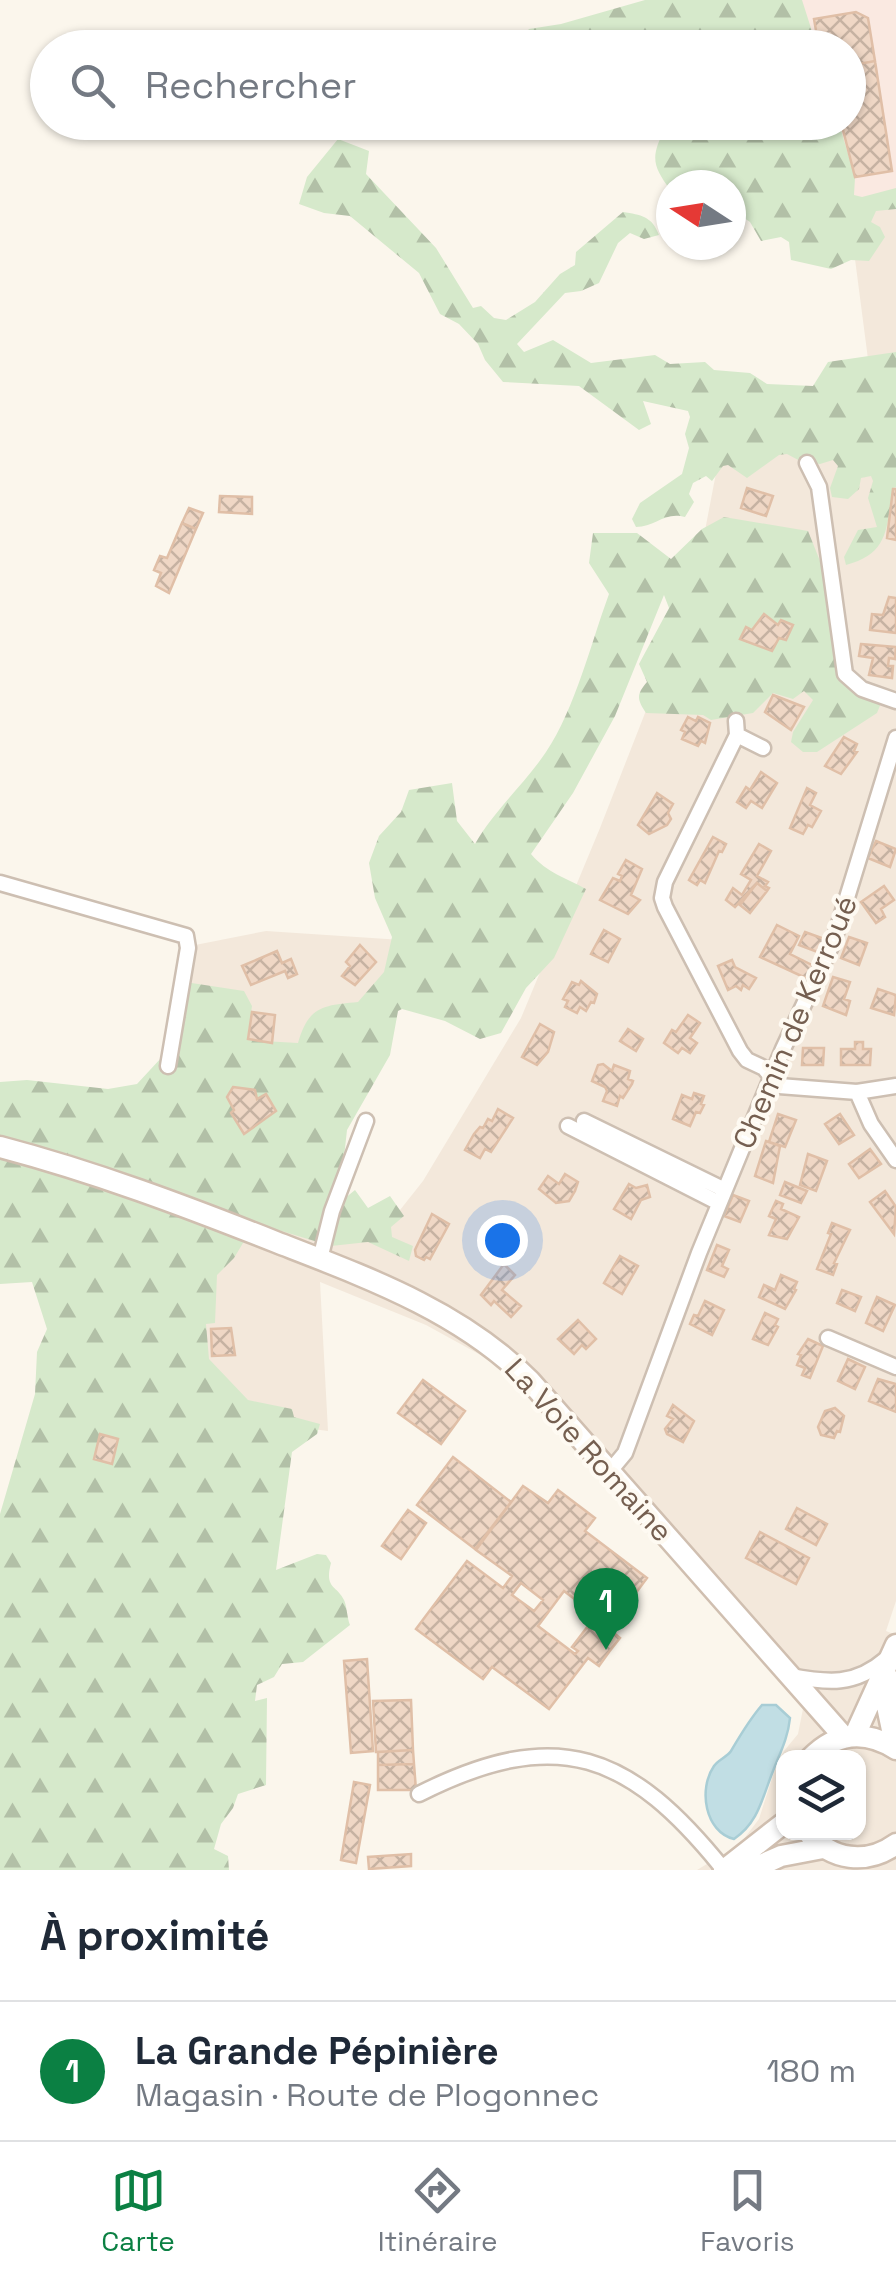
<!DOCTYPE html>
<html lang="fr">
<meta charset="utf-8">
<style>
body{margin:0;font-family:"Space Grotesk",sans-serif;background:#f2f2f3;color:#1f2937}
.controls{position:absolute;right:30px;bottom:30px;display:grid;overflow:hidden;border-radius:20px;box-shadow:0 2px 8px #0004}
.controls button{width:90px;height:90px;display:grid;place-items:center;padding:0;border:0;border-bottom:2px solid #e0e1e3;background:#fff;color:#1f2937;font:50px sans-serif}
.compass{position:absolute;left:656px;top:170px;width:90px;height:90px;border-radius:50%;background:#fff;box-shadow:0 2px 8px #0004;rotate:282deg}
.you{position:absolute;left:502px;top:1240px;width:35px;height:35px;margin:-25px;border:8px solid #fff;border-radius:50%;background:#1a73e8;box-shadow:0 0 0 15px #1a73e833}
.badge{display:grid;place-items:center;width:65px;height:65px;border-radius:50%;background:#0b8043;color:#fff;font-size:32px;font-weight:700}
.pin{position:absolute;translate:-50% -82px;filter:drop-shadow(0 2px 5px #0008)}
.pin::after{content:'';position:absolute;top:52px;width:35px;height:30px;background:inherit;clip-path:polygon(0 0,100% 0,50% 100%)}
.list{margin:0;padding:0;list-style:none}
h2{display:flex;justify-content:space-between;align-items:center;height:130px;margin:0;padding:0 40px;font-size:42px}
h2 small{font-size:32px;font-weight:400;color:#747a83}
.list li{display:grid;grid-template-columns:65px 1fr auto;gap:30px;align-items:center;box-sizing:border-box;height:140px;padding:0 40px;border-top:2px solid #e0e1e3}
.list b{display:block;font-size:38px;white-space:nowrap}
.list p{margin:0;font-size:32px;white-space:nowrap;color:#747a83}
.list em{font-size:32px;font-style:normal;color:#747a83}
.icon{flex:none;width:55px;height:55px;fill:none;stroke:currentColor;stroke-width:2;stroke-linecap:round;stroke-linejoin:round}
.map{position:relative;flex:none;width:896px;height:1870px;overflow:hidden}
.search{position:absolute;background:#fff;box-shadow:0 2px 8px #0004;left:30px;right:30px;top:30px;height:110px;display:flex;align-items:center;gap:25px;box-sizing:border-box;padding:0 35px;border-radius:55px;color:#747a83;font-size:38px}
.sheet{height:270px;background:#fff}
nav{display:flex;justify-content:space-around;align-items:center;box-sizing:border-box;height:140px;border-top:2px solid #e0e1e3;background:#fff;font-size:28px;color:#747a83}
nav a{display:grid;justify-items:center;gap:5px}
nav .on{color:#0b8043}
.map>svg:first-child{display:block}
.residential{fill:#f3e8db;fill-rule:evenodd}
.commercial{fill:#fae9e1}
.forest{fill:url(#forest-firs)}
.water{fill:#c1dee4;stroke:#a8cdd5;stroke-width:2.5}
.building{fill:url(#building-cross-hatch);stroke:#e0bfa7;stroke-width:2.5;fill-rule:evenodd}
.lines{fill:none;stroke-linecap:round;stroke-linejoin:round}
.street-casing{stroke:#cdbfb2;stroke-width:19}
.secondary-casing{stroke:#d0bfb0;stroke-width:25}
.street{stroke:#fff;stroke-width:14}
.secondary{stroke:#fff;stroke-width:20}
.labels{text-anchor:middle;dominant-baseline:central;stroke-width:8;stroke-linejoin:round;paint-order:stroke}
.street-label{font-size:30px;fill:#755f50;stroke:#fefaf2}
</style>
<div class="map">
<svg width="896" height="1870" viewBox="0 0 896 1870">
<defs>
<pattern id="forest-firs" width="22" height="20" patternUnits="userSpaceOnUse" patternTransform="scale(2.5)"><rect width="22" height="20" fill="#d6e9cb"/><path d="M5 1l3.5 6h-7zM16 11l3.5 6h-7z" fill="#b2c0a7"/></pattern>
<pattern id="building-cross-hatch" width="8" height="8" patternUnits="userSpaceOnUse" patternTransform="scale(2.5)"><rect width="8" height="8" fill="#efd7c5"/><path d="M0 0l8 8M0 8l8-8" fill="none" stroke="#c6b2a2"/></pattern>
</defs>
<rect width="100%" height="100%" fill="#fbf6ec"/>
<path class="residential" d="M896 204V1601L886 1631 896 1635V1870H697L740 1844 759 1819 774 1772 784 1751 798 1734 803 1709 526 1394 486 1358 426 1325 320 1282 328 1431 178 1411 148 1176 185 947 266 931 402 940 308 1218 377 1239 423 1181 521 1018 600 828 694 588 730 400 777 412 868 359 849 213ZM784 1758H858V1832H784Z"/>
<path class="commercial" d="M791 0H896V204L849 213 825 123 848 122V48L806 47Z"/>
<path class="forest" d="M645 0H802L817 47H514L529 29 561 24Z
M675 123H839L855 178 854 195 862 197 896 188V209L876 211 871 222 880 227 885 237 869 261 851 260 831 269 791 260 789 242 781 237 761 241 750 222 731 209V185H671V191C652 165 650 157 666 127Z
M338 139 369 151 366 174 436 248 473 308 481 306 494 318 506 320 535 302 560 274 575 265 576 252 623 212C641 215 652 216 659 235L644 239 630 233 618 243 599 283 581 291 565 293 517 344 524 352 553 340 591 363 655 355 670 364 705 362 714 370 750 373 767 384 813 386 828 362 896 352V487L893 488C886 528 890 553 846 565L844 557 858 530 877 527 868 498 873 481 871 476 861 478 859 489 848 499 832 497 830 488 838 466 833 460 820 464 802 462 787 454 779 455 747 478 728 465 723 466 712 481 706 476 693 483 689 494 694 502 685 517C665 511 655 527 636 527L632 519 640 503 682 474 689 448 685 434 690 417 688 411 643 401 651 424 639 430 579 386 503 382 485 360 478 344 459 324 440 314 419 273 350 216 324 213 299 204 307 177Z
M724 517 808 531 826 576 839 664 837 673 849 687 881 703 877 713 817 752H803L791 742 793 732 813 700 804 691 793 699 773 693 753 713 711 720 703 715 646 713C637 699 636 695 647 682L639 664 669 608 664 595 615 716 573 793 531 854C547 873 566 878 586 889L554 958 526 988 501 1033 480 1039 445 1021 402 1009 398 1011 390 1055 347 1130 339 1203 355 1190 368 1208 390 1196 404 1216 391 1227 392 1237 413 1246 409 1261 368 1242 331 1246 255 1223 234 1258 217 1275 215 1323 206 1324 209 1359 248 1400 292 1409 294 1417 320 1424 317 1434 292 1452 276 1570 317 1554 326 1555 331 1563C324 1589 337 1585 344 1600 347 1606 347 1618 350 1625L303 1662 282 1664 274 1677 257 1685 255 1701 267 1698 266 1785 238 1794 233 1808 221 1824 214 1849 228 1856 229 1870H0V1514L35 1394 37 1352 47 1329 32 1282 0 1284V1082L27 1080 108 1089 137 1084 162 1057 185 982 244 991 252 1006 247 1040 298 1043C308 1007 323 1005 358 1002L384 972 392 937 375 898 369 863 379 836 401 812 409 790 452 783 457 821 475 844C494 810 524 785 546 752 575 709 591 643 609 594L589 563 593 533H637L671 559 702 529Z"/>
<path class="water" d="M762 1705H776L790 1718C788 1738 780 1753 773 1771 762 1798 759 1822 734 1839 705 1832 698 1789 714 1766 718 1760 727 1757 731 1751 741 1734 749 1720 762 1705Z"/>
<path class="building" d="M856 12 868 18 875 61 848 66V48H819L814 19Z
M875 61 892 171 855 177 841 122H848V66Z
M747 488 773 496 766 516 741 508Z
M893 489H896V540L887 538Z
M220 496 252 497V514L219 512Z
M189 508 203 513 196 529 182 523Z
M182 523 196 529 169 593 156 586 161 573 154 570 160 556 167 558Z
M889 597 896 598V633L870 630 872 614 883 615Z
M764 614 778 625 781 620 793 625 786 640 779 638 772 651 740 639 746 627 752 630Z
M861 644 896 647 895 659 889 658 888 666H893L892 678 869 675 873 658 859 656Z
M773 695 804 707 791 730 765 712Z
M688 717 696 721 698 717 710 723 705 743 701 741 698 746 682 739 685 732 681 730Z
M844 737 857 744 854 751 857 752 841 774 825 766Z
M761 772 777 783 762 808 751 801 746 808 737 802 746 787 750 790Z
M807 788 816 793 810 805 821 811 812 827 808 825 803 834 790 828Z
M657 793 673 804 668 813 671 819 667 825 649 834 638 825Z
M713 837 726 844 722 852 719 851 705 883 700 880 697 885 689 880Z
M876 841 896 849 890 867 868 858Z
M759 844 771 851 757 876 768 882 765 886 769 888 767 891 757 883 735 907 726 900 733 888 742 895 751 880 741 874Z
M626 860 642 869 631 895 640 900 628 914 600 900 613 878 620 881 622 876 618 874Z
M757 883 767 891 750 913 740 905Z
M884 886 894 900 881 909 885 917 876 923 861 902Z
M777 925 799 936 790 954 814 966 808 979 760 957Z
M604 930 620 939 608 962 591 954Z
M805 932 827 940 820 953 799 945Z
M849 937 867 943 859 965 841 958Z
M360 945 376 962 355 985 342 976 350 966 346 962Z
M277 951 282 963 291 959 297 974 288 978 285 971 251 985 242 966Z
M732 960 735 967 756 978 749 989 743 985 741 990 736 986 728 990 718 966Z
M833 977 850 982 844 999 850 1001 846 1015 823 1006Z
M581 981 597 994 594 1003 591 1002 586 1011 580 1007 577 1013 565 1007 568 1001 563 999 572 982 579 985Z
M878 989 896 995 894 1015 871 1008Z
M252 1012 275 1015 272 1043 248 1039Z
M688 1015 700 1023 690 1038 697 1043 690 1053 682 1048 678 1053 664 1043 672 1030 676 1032Z
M540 1024 554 1032 548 1052 537 1065 522 1057Z
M628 1029 643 1039 636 1051 620 1041Z
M855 1042H863V1049H871L870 1065H841V1049H855Z
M803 1048H824L823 1065H802Z
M603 1064 612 1071 614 1065 630 1071 628 1079 633 1081 632 1084 623 1098 620 1096 617 1106 603 1101 607 1091 605 1087 592 1081 598 1065Z
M233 1087 255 1090 257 1099 266 1094 276 1111 244 1134 231 1113 234 1110 227 1097Z
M694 1093 704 1096 701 1104 704 1105 700 1113 696 1112 690 1126 673 1119 682 1095 692 1099Z
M498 1109 513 1118 491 1152 485 1149 480 1158 465 1150 474 1134 480 1127 483 1128 488 1119 492 1121Z
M778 1114 796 1120 785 1147 769 1142Z
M840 1114 854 1135 839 1144 825 1124Z
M766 1141 780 1146 773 1183 755 1176Z
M870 1149 881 1164 859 1178 849 1164Z
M808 1154 827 1161 816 1191 800 1185Z
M565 1174 578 1182 575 1191 569 1201 556 1203 539 1189 548 1176 559 1184Z
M785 1182 807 1191 801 1203 780 1195Z
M629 1184 636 1188 647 1185 650 1197 641 1200 631 1219 614 1209Z
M885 1191 896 1207 894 1234 870 1202Z
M733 1195 749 1201 740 1222 724 1216Z
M776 1201 783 1204 781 1209 799 1217 787 1239 769 1235 776 1219 769 1216Z
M432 1214 449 1224 430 1259 426 1257 424 1260 416 1256 415 1250Z
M832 1223 850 1230 834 1263 837 1264 833 1275 817 1269 831 1234 828 1233Z
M717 1245 729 1250 722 1266 728 1269 724 1277 707 1270Z
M620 1256 638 1266 622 1294 604 1283Z
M504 1264 515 1275 502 1290 521 1306 511 1317 494 1301 491 1305 481 1295Z
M781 1275 797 1282 794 1289 796 1290 785 1309 759 1297 764 1285 775 1290Z
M842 1290 861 1297 855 1311 837 1303Z
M877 1297 895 1305 883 1331 866 1323Z
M705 1301 724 1310 712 1335 690 1324 694 1315 698 1316Z
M765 1313 778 1319 775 1325 778 1327 768 1345 753 1339Z
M578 1320 596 1339 586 1349 582 1345 574 1354 558 1339Z
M231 1328 235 1355 212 1356 211 1329Z
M808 1339 823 1346 810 1378 802 1375 805 1368 797 1365 801 1355 798 1354Z
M848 1359 865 1367 855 1389 838 1381Z
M878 1379 896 1384V1412L869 1401Z
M423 1380 465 1411 441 1444 398 1413Z
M673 1405 694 1421 683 1442 667 1434 665 1429 673 1419 667 1416Z
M835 1408 844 1416 840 1432 837 1431 834 1438 821 1435 818 1427 825 1411Z
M100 1434 118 1439 112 1464 94 1459Z
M453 1457 511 1502 475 1549 417 1505Z
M523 1486 548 1503 558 1490 595 1518 585 1531 647 1578 609 1629 620 1638 609 1652 599 1666 588 1658 549 1709 492 1667 483 1679 416 1629 467 1561 503 1588 512 1576 476 1550ZM521 1583 543 1600 534 1611 512 1595ZM564 1591 602 1620 600 1623 594 1618 572 1647 578 1651 575 1654 538 1626Z
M797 1508 827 1524 816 1545 786 1529Z
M408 1510 426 1523 401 1559 382 1546Z
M760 1532 809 1558 796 1584 746 1558Z
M367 1659 373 1751 351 1753 344 1661Z
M411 1700 413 1750 376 1752 373 1701Z
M413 1750 414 1764 378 1765V1752Z
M414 1764 416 1790H378V1765Z
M354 1782 370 1785 356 1863 341 1860Z
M411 1854V1866L369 1869 368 1857Z"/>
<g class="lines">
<defs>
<path id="street" d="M807 463 819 487 845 674 862 689 896 701
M736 721 737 735 665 882 662 898 665 907 740 1051 747 1060 764 1068 779 1086 857 1092 896 1086
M737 735 763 748
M0 883 186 936 188 948 168 1066
M857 1092 871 1124 896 1160
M584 1121 725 1190
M568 1126 719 1203
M320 1259 332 1211 366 1121
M828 1338 896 1367
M610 1471 625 1453 699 1253 783 1049 834 940 896 738
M790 1676C828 1683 855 1686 886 1659
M419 1794C558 1724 630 1753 724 1870"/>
<path id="secondary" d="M0 1147C95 1172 185 1206 276 1242 366 1277 461 1311 530 1381L844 1737
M889 1679 887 1706 896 1749
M855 1735 896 1645
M811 1758C836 1732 866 1730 896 1749
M808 1832C831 1861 867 1865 896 1844
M724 1870 784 1823
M750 1870 781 1856 823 1848"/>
</defs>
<use href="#street" class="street-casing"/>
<use href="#secondary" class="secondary-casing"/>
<use href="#street" class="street"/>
<use href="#secondary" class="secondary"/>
</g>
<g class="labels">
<g class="street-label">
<text transform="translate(795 1022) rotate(-67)">Chemin de Kerroué</text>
<text transform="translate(589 1450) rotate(48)">La Voie Romaine</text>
</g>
</g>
</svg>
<div class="controls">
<button><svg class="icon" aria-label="layers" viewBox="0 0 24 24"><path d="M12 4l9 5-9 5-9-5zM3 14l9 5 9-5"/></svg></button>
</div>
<svg class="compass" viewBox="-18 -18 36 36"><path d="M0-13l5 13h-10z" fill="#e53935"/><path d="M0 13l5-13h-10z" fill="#747a83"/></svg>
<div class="you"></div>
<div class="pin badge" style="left:606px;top:1650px">1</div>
<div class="search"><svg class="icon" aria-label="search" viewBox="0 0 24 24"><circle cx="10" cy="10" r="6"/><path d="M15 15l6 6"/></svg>Rechercher</div>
</div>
<section class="sheet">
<h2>À proximité<small></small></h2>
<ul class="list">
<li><span class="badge">1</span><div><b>La Grande Pépinière</b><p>Magasin · Route de Plogonnec</p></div><em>180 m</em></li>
</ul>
</section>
<nav>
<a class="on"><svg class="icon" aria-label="map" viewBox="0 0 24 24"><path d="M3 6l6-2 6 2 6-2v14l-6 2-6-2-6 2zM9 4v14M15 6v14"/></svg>Carte</a>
<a><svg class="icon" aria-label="directions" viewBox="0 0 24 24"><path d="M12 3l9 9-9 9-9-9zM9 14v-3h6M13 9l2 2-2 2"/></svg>Itinéraire</a>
<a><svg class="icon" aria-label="saved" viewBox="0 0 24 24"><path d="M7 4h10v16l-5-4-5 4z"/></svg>Favoris</a>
</nav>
